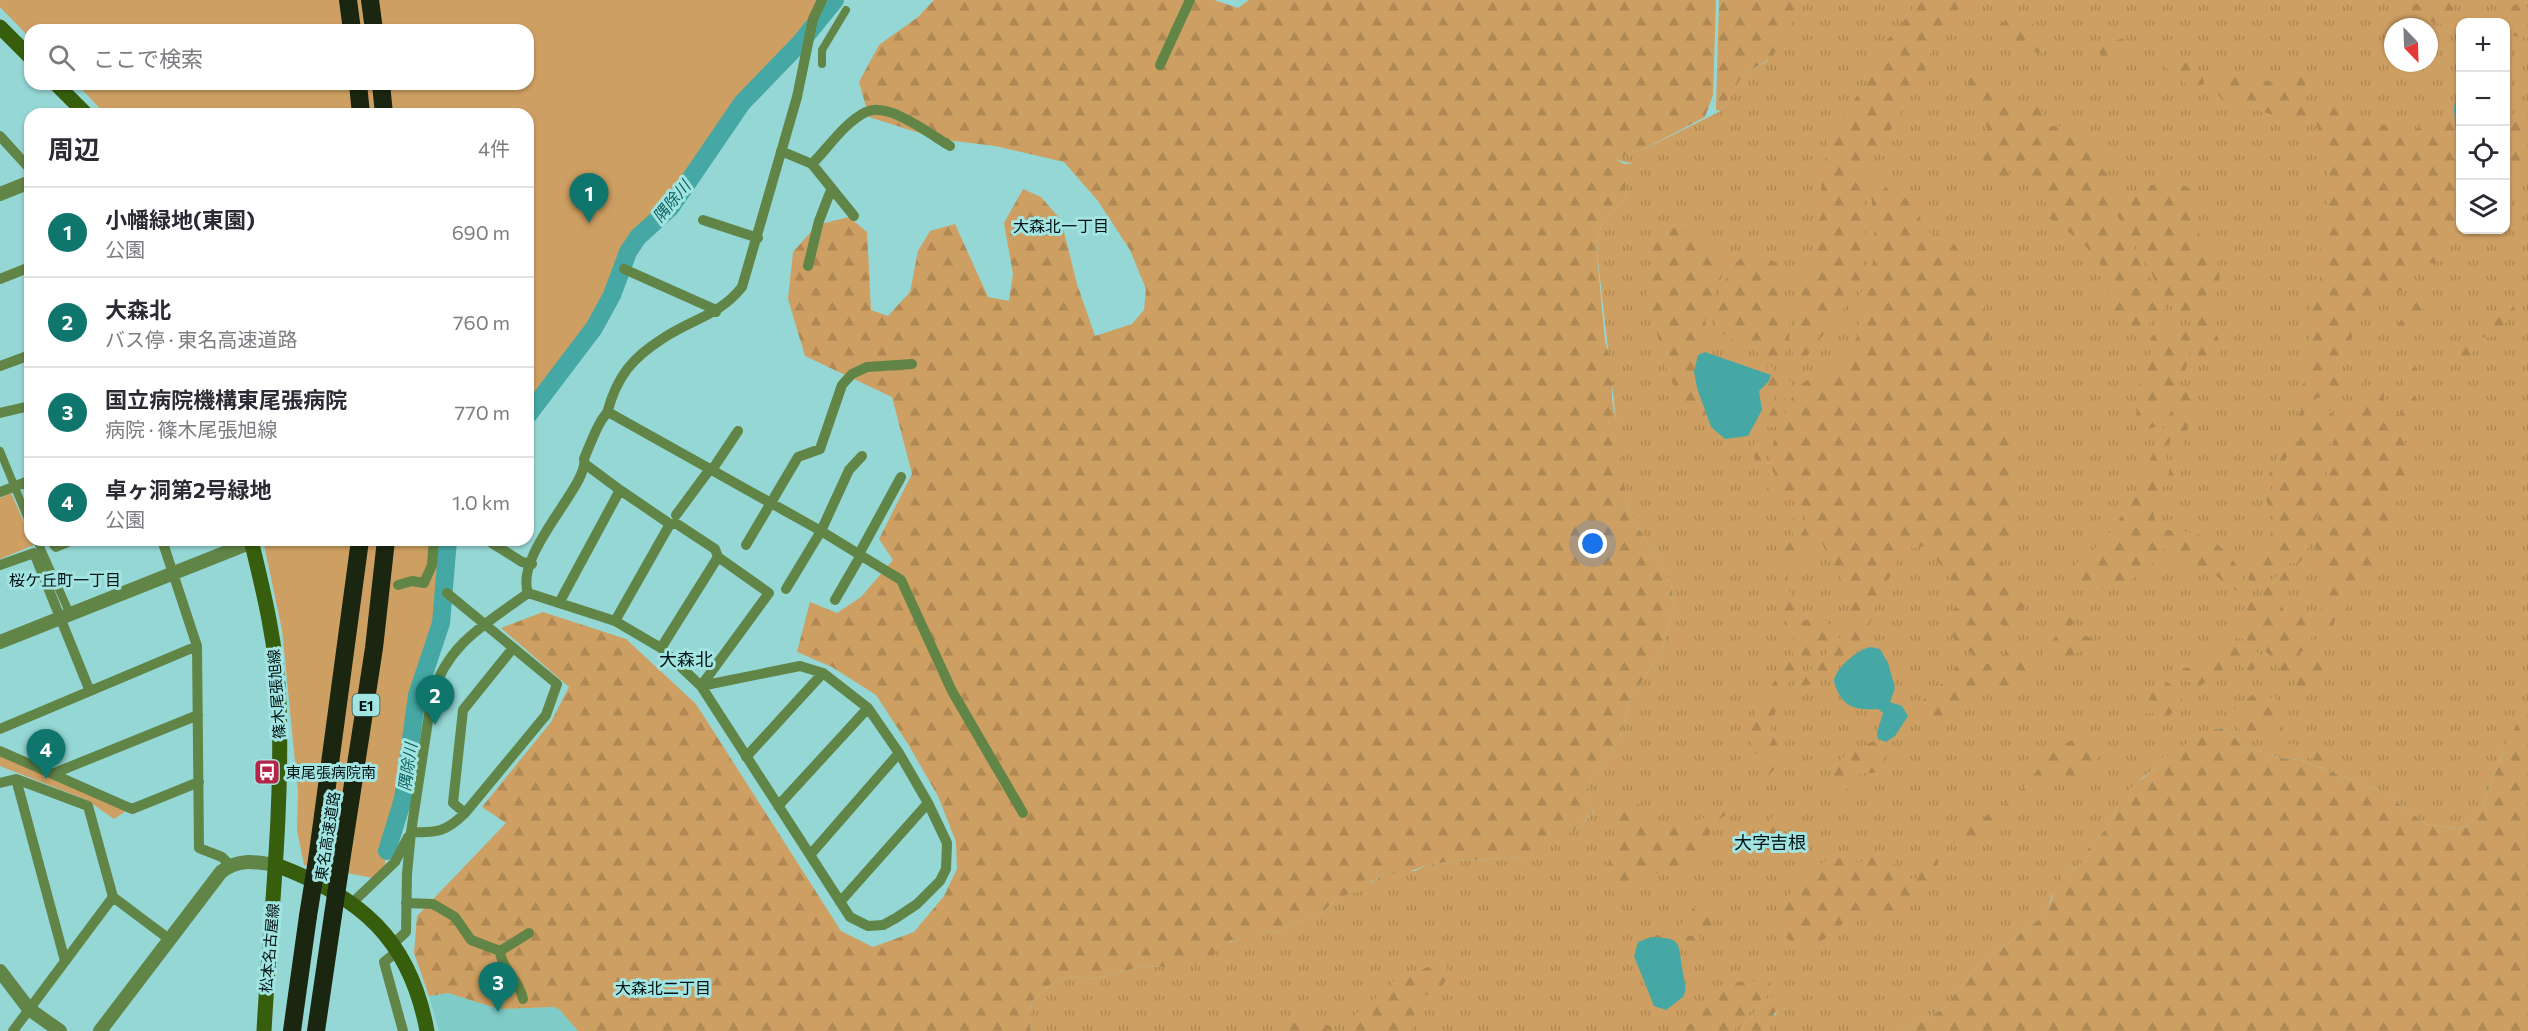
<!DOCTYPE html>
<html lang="ja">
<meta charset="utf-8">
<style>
body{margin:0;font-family:Commissioner,"Noto Sans JP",sans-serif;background:#f2f2f3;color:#2b2b33}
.controls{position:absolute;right:18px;top:18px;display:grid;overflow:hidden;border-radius:12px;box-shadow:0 2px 4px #0004}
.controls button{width:54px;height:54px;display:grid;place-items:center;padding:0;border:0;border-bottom:2px solid #e1e1e2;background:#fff;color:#2b2b33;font:30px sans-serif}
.compass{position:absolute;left:2384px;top:18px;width:54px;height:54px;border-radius:50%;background:#fff;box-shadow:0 2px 4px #0004;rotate:157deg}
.you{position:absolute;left:1593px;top:544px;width:21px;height:21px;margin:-15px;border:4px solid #fff;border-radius:50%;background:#1a73e8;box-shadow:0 0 0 9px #1a73e833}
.badge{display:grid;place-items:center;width:39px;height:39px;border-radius:50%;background:#0f766e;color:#fff;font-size:20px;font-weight:700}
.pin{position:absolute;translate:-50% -50px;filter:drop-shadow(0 2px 3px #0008)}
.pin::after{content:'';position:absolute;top:32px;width:21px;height:18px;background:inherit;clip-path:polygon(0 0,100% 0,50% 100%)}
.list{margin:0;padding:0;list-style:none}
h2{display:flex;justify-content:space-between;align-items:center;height:78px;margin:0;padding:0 24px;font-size:26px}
h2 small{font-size:20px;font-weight:400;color:#7c7c81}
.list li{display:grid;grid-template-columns:39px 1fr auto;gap:18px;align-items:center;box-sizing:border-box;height:90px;padding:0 24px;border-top:2px solid #e1e1e2}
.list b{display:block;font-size:22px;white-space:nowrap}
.list p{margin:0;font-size:20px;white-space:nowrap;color:#7c7c81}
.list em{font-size:20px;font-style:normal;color:#7c7c81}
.icon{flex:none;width:33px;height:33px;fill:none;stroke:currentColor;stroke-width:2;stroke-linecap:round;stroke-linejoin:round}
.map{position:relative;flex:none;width:2528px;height:1031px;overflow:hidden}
.search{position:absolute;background:#fff;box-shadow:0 2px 4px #0004;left:24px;top:24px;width:510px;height:66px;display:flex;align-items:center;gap:15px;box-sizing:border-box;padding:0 21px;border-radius:18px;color:#7c7c81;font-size:22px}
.panel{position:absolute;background:#fff;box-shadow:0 2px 4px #0004;left:24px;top:108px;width:510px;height:438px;border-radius:18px}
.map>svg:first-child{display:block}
.built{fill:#7fcbc8}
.grass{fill:url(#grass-tufts);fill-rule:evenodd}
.forest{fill:url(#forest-firs)}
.green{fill:#ce9f62}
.water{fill:#45a8a5}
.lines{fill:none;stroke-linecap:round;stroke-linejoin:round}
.river{stroke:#45a8a5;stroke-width:18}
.pedestrian{stroke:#618447;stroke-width:8}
.minor{stroke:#618447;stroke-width:10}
.tertiary{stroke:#618447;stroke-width:14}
.secondary{stroke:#375e0c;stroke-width:15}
.motorway{stroke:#1a2610;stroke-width:18}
.motorway-bridge{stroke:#1a2610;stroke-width:18}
.labels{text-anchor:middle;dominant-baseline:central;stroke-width:6;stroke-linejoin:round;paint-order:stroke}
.shield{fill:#a2e4e1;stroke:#315150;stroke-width:1.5}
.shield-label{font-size:14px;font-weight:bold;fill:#001212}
.street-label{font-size:15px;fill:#001212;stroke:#a2e4e1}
.poi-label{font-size:15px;fill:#001212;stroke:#a2e4e1;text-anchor:start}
.water-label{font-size:16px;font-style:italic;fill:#0d6160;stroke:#a2e4e1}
.neighbourhood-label{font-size:16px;fill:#001212;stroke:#a2e4e1}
.quarter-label{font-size:18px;fill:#001212;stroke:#a2e4e1}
</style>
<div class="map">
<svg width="2528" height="1031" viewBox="0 0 2528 1031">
<defs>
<pattern id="grass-tufts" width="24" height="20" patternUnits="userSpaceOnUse" patternTransform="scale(1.5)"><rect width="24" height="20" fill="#ce9f62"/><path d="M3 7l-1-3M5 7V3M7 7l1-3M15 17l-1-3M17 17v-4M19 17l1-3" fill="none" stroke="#af8854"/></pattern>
<pattern id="forest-firs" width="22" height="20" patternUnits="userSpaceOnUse" patternTransform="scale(1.5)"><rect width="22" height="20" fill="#ce9f62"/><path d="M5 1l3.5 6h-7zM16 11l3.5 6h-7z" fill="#af8854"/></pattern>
</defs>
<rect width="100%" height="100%" fill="#95d7d4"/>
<path class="built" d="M448 993 499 1009 554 1007 560 1010 578 1031H439L429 996Z"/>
<path class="grass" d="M1796 0H2528V703L2503 752 2482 808 2468 826 2457 829 2426 824 2385 793 2301 760 2281 758 2245 747 2223 728H2219L2163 758 2159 766 2142 778 2119 804 2107 828 2087 850V860L2065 874 2051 898 2048 909 2037 921 1978 965 1943 1009 1903 1031H1769L1778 1008 1764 1001 1739 1031H1031L1029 1017 1031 1002 1056 980 1073 977 1095 979 1143 966 1163 967 1263 930 1273 933 1324 911 1337 898 1372 883 1384 873 1415 871 1427 865 1453 861 1523 857 1581 826 1593 812 1588 791 1590 779 1597 773 1620 737 1629 702 1663 648 1674 604 1671 583 1627 509 1623 481 1596 243 1602 223 1625 199 1626 178 1633 164 1614 159 1642 150 1721 111 1741 78 1752 69 1768 61ZM2460 22H2506V230H2460ZM2393 27H2429V63H2393Z"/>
<path class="forest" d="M934 0H1214L1238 8 1249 0H1716L1713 95 1705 117 1642 150 1615 159 1624 164H1633L1634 169 1626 178 1625 199 1602 223 1596 243 1605 341 1612 365V400L1618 429 1627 509 1671 583 1674 604 1663 648 1629 702 1620 737 1597 773 1590 779 1588 791 1593 811 1581 826 1537 852 1523 857 1453 861 1427 865 1403 874 1384 873 1361 891 1337 898 1324 911 1273 933 1263 930 1247 938 1231 941 1203 962 1163 967 1143 966 1095 979 1073 977 1056 980 1031 1002 1029 1017 1031 1031H578L560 1010 554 1007 499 1009 448 993 429 996 414 953 417 916 506 823 482 807 551 722 569 687 501 628 543 612 626 639 696 704 841 931 873 947 914 932 944 896 957 869 956 842 938 796 908 744 876 695 832 667 797 652 810 602 837 613 861 597 893 560 879 539 912 474 892 397 805 356 788 299 793 252 817 225 849 217 867 232 871 310 888 316 910 292 918 251 930 231 955 224 988 297 1009 301 1013 274 1004 223 1023 189 1041 197 1061 220 1077 284 1095 336 1132 324 1144 310 1146 289 1130 250 1098 201 1064 162 995 146 938 139 869 117 859 82 879 45 918 17Z
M1719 0H1806L1772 58 1752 69 1741 78 1721 111 1716 110Z
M1924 0H1965L1933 42 1919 93 1898 99 1902 121C1838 163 1882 228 1856 292L1797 369 1793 365 1795 285C1798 273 1811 270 1814 257 1819 237 1806 238 1822 215L1819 204 1822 182 1820 173 1826 158V138L1831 123 1843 115 1872 76 1884 42 1897 31 1916 4Z
M2433 0H2448L2454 12 2467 15V22H2460V29C2441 26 2422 17 2403 13L2397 3 2422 4Z
M2520 3 2528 7V38L2506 35C2505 24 2510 17 2512 6Z
M2007 20H2015L2021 25 2033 23 2035 33 2045 41 2046 49 2041 53 2032 51 2022 55 2015 51 2011 41 2001 38 1996 28Z
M2125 38 2128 44V60L2124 62 2101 59 2099 49 2105 43Z
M2154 55 2191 64 2196 72 2203 74 2204 84 2194 87 2187 85C2179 72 2161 70 2154 55Z
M2229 70 2276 83 2300 72 2308 80 2299 96 2311 110 2310 121 2301 123 2222 100 2211 82 2217 71Z
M1968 77 1996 85 2014 100 2040 108 2043 115 2038 122C2048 129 2060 124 2072 128 2083 131 2091 140 2100 148L2101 167 2109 176 2111 197C2137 195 2160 174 2185 186 2202 193 2195 213 2197 227 2199 243 2217 250 2219 270 2222 291 2211 300 2211 314 2210 330 2229 346 2216 362L2201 360 2195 349V329L2190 319 2167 303 2138 248 2116 214C2095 208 2072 214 2052 206 2034 199 1986 135 1982 116 1981 112 1983 107 1984 103L1980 95 1969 92Z
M2336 104C2351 128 2389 121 2413 132L2427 121 2443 119 2454 109 2460 182V222H2451L2445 231C2449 243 2445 256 2435 264L2419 261 2407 275 2402 290 2373 304 2360 318 2348 343 2334 362 2338 375 2349 373 2361 366 2392 335 2404 315 2424 294 2427 301 2421 314 2367 378 2356 388 2314 399 2307 407 2294 444 2271 486 2267 482 2270 472 2301 410 2299 391 2306 379 2311 301 2320 285 2321 240 2328 190V158L2320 139 2316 120 2326 108Z
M2528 105V162L2518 169 2506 192V161L2513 142 2509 116Z
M1976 128 1981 132 2018 186C1996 179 1975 154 1971 132Z
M1879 173 1888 190 1908 199C1913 215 1923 221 1931 235H1941L1951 240 1959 251 1962 264 1973 272 1990 324 1988 361 2002 403C1987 418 1994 430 2010 440L2015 533 2001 559 2014 589 2023 598V607L2014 631 2000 623 1994 634 2007 642C1999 654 1992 660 1978 661 1966 643 1934 636 1954 609L1969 605 1927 546 1910 548 1898 556 1895 570 1880 591 1870 623 1857 644 1816 684 1800 686 1799 682C1816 662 1843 643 1850 617 1856 594 1811 524 1796 504 1783 487 1769 476 1771 453 1772 441 1790 399 1797 389 1805 378 1824 373 1836 365 1846 358 1850 347 1857 337L1856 331 1864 315 1860 294C1883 266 1872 215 1870 181Z
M2041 205C2065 218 2085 207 2105 215 2128 224 2153 286 2165 309L2145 328H2133L2125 324 2113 311 2104 269 2083 243 2045 215Z
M1665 224C1688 232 1711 240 1728 259L1705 322 1708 330 1719 339 1718 349H1712L1707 342 1703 344 1694 372 1708 420 1701 423 1682 408 1667 369 1663 348 1649 316 1645 297 1653 262 1649 239 1657 235 1659 227Z
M1745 255 1774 261 1780 264 1788 287 1776 301 1778 308 1790 313 1789 342 1783 358 1771 359 1719 332C1707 316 1729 263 1745 255Z
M2506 304 2512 305 2517 312 2490 338 2482 337C2483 334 2502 307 2506 304Z
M2177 324 2189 334C2196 364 2170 402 2155 427L2147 429 2136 415C2138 406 2134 393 2138 386 2148 369 2155 361 2150 340L2153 335Z
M2457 341 2477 346 2467 359 2446 354 2445 344Z
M1771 366C1783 378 1777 403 1765 412L1761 396 1771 377 1766 367Z
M2415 367C2416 375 2412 380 2412 386 2413 398 2420 404 2421 415L2413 424 2403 426 2399 433 2411 452 2405 465 2408 476 2406 486 2397 498 2394 520 2380 533 2376 556 2372 566 2358 579 2347 602 2348 609 2336 618 2326 635 2323 633 2321 607 2325 597 2324 567 2313 540 2338 422 2351 402 2375 389 2384 393 2382 408 2390 415H2400C2404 399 2400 376 2415 367Z
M1779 369 1788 377 1791 385 1775 426 1769 428 1763 426 1779 397Z
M2188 389 2193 390V409L2173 481 2166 487 2180 418 2178 400 2181 390Z
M2326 398 2328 409 2334 416V422C2329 448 2316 549 2299 563 2259 564 2274 577 2251 592L2246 564C2260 548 2279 535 2272 512 2271 507 2267 505 2266 499L2295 451 2313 404Z
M2171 411 2176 412 2154 516 2156 525C2169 533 2179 530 2192 533 2217 537 2238 561 2245 584L2239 591C2226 587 2219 576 2208 571L2199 575 2178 566 2165 547C2148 580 2115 588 2080 591L2073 581 2077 563C2129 527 2146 466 2171 411Z
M1760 440 1764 441 1768 473 1777 489 1776 494C1763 491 1752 458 1753 445Z
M1793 513 1804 525 1815 548C1809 553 1796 560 1792 566 1779 583 1797 606 1804 620L1824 619 1832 627 1834 637C1814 654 1795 670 1782 693 1772 712 1774 739 1757 754L1753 751 1752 726 1756 708 1793 655 1795 644 1776 588 1780 557 1793 537Z
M2284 571 2293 573C2294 586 2285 591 2277 599L2285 612 2306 609 2313 628 2310 646 2300 653 2301 668 2288 680C2274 659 2261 639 2234 638L2233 635 2240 626 2246 600 2260 596 2267 583Z
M2075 598 2078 601 2069 638 2075 641 2086 636 2091 638 2090 646 2060 662 2042 658C2040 647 2056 639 2061 631 2067 620 2067 608 2075 598Z
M2018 641 2030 671 2018 686V691L2006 698 2000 694 1998 685C1968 687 1962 714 1932 722L1919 716C1918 699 1930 694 1941 684 1950 677 1952 666 1966 664 1977 663 1988 667 1998 660 2006 655 2009 644 2018 641Z
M2225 643 2248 647 2266 658 2251 672 2235 662 2197 688 2195 683 2182 680 2183 668 2198 667 2199 661 2213 651 2217 645Z
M2318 652 2326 658 2318 682 2305 694H2297L2294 684Z
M2165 681 2178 688 2183 702 2167 718 2158 720 2152 712 2146 714 2143 710 2156 686Z
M2253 694H2259L2267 698 2275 696 2283 730 2280 734C2265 736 2252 737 2238 728L2237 723 2243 710 2237 707 2227 713 2222 710 2235 701 2241 704Z
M2528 703V1031H1903L1943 1009 1978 965 2037 921 2048 909 2057 885 2065 874 2087 860V850L2107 828 2119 804 2130 788 2159 766 2163 758 2209 730 2223 728 2245 747 2281 758 2301 760 2385 793 2426 824 2457 829 2468 826 2482 808 2507 742Z
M1778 728 1783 729C1790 746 1775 777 1758 782L1767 768V750Z
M2082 737 2093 740 2100 753 2085 778 2078 781 2057 780 2023 801 2011 819 1990 825 1971 841 1959 844 1949 842 1945 835C1961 828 1999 812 2011 801 2034 780 2049 744 2082 737Z
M1873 741 1887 751 1885 768 1882 772 1859 774 1843 794H1831L1828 788 1833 781V768L1842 758Z
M2292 744 2343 758 2346 765 2345 772 2303 756 2282 752 2281 746Z
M1635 803 1651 810 1654 826 1660 829 1675 822H1693L1726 810 1730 812 1713 824C1705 843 1711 856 1693 869 1671 863 1660 877 1639 878L1620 910 1606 870 1610 862 1609 847 1614 844V813Z
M1776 812 1780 814 1783 823 1780 833 1771 840 1767 838 1763 829Z
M1889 850 1895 855 1892 878 1918 879 1922 865 1929 859H1938L1937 867 1929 880V891L1916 897H1904L1892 913C1880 913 1872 918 1860 919L1854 913 1832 934 1810 948 1798 946 1782 935 1781 900 1799 888V876C1807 868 1832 856 1843 859 1850 860 1854 864 1862 861 1871 859 1879 851 1889 850Z
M1705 901 1710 902 1709 913 1714 925 1697 933 1676 932 1692 909Z
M1645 935 1699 936 1700 939 1695 945 1682 950 1671 939C1658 939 1644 934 1635 947L1634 939Z
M1439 963 1447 965 1448 976 1440 991 1421 996C1414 1008 1416 1019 1411 1031H1346L1357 1013 1382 994 1396 979Z
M1770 981 1771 988 1733 1031H1680C1702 1020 1709 993 1732 984 1743 979 1758 983 1770 981Z
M1784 987V1002L1774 1014 1775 1021 1769 1031H1739L1764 1001Z
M1307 1020 1331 1026 1334 1031H1284L1290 1024Z"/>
<path class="green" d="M0 0H831L803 44 746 98 665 209 618 253C620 265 622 277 619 290 611 323 551 391 528 419V114H105L77 84H528V30H30V38L0 7Z
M11 493 34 545 0 559V498Z
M263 540H444L433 640 412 705 399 799 385 850V865L373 878 304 865 297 830 298 792 282 630Z
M0 754 126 811 114 819 87 800 0 766Z"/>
<path class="water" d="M2460 66V182L2454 109Z
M1705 352 1771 375 1769 381 1759 391 1762 410 1748 436 1725 439 1711 427 1697 388 1694 372 1698 355Z
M1871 647 1880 649 1888 663 1895 688 1890 702 1902 706 1908 716 1895 736 1886 742 1878 739 1877 733 1883 713 1878 709C1855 710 1842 708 1834 682 1834 669 1859 648 1871 647Z
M1651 937C1681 938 1678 941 1682 967 1683 976 1686 983 1685 992L1683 997 1666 1010 1654 1006 1634 956 1638 942Z"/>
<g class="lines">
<path class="river" d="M528 415 594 328 612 295 628 252 638 237 671 207 742 103 800 43 835 0
M387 851 403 799 417 695 441 623 448 540"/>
<path class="pedestrian" d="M822 64V50L846 10
M0 451 30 524
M37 540 70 614"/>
<path class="minor" d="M1160 65 1190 0
M0 136 30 169
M781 151 812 164C828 148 845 122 866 112 888 101 931 135 950 146
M812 164 854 216
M703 220 758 238
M808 266 819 221 831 190
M624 269 714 309 716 312
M0 279 30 267
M0 366 30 355
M608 412 821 531 901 580 952 691 1023 813
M0 413 30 406
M585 464 620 490
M712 470 738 431
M0 492 26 482 30 492
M676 515 710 469
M670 524H677L715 549 718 557 769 593 701 686
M821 531 849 470 862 456
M50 540 56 547 73 540
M162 540 197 646 199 848 222 857 230 865
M487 540 522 562 532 564
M746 545 798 457 820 449 842 385 852 374 867 367 912 364
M859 554 901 477
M0 565 34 553 89 689
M398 585 412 581 424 583 432 565 434 540
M786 589 821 531
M528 593 615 621 661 648 701 686 850 917 868 926 883 925 896 918 917 904 940 881 946 869 947 843 928 803 899 753 868 708 823 673 800 666 701 686
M528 593C514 553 590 484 584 459 589 447 594 433 601 421 603 417 607 414 608 410 617 377 632 358 662 339 691 319 719 316 742 287L797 97 813 19 822 0
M835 600 861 555
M559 603 620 490 670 524 615 621
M661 648 718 557
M0 729 197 646
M0 751 132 809 199 782
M746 757 823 673
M52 774 198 715
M0 783 16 779
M778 806 868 708
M465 813 453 803 463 710 513 648
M411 832C437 833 446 832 465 813L546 715 557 684 447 593
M810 855 899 753
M840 902 928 803
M406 903 433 904 455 917 471 940 500 951 529 933
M351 904 395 862 408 837
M394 943 406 932 407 874 411 832 432 695C449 642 486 624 528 593
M398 951 384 962 403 1031
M500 951C501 968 520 981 523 999
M65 961 16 779 88 806 113 897 169 939
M13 1031 113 897"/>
<path class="tertiary" d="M0 194 30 182
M0 642 252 542
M0 971 29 1009 60 1031
M100 1031 221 872C238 858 256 862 276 865"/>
<path class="secondary" d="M0 27 30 57
M56 84 86 114
M251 540C264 593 277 647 279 702 283 813 270 921 264 1031
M276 865C361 897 410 939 427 1031"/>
<path class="motorway" d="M348 0 352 30
M370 0 374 30
M358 84 361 114
M381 84 384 114
M317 860 360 540
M340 868 374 648 386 540
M292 1031 308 916
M316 1031 333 915"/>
<path class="motorway-bridge" d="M333 915 340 868
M308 916 317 860"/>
</g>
<defs>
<symbol id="bus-square" viewBox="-11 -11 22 22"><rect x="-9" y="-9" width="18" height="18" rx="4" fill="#b52348" stroke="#a2e4e1"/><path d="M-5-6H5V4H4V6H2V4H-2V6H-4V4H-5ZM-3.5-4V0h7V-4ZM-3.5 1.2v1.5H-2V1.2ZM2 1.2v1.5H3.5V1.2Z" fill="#fff"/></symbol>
</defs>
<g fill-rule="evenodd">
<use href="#bus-square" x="252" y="757" width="30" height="30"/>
</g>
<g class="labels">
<rect class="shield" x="352.5" y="694" width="27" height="22" rx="4.5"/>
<g class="shield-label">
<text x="366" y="705">E1</text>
</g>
<g class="street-label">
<text transform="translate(276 694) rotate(-94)">篠木尾張旭線</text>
<text transform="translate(327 836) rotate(-81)">東名高速道路</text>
<text transform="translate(269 948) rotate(-85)">松本名古屋線</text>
</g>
<g class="poi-label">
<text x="286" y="772">東尾張病院南</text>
</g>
<g class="water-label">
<text transform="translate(671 201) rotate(-50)">隅除川</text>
<text transform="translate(407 767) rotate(-82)">隅除川</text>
</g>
<g class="neighbourhood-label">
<text x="1061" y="225">大森北一丁目</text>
<text x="65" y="579">桜ケ丘町一丁目</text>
<text x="663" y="987">大森北二丁目</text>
</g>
<g class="quarter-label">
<text x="686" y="659">大森北</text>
<text x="1770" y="842">大字吉根</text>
</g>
</g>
</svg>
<div class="controls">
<button>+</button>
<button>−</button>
<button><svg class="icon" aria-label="locate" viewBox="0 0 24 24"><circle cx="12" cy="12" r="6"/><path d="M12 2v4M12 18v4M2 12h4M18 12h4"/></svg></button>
<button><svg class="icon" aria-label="layers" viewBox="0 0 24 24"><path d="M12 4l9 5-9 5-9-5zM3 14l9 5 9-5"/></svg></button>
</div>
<svg class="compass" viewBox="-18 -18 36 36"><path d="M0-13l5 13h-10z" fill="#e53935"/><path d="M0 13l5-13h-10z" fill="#7c7c81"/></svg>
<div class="you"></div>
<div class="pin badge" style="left:589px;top:223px">1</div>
<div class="pin badge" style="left:435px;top:725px">2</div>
<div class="pin badge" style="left:498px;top:1012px">3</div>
<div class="pin badge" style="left:46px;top:779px">4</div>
<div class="search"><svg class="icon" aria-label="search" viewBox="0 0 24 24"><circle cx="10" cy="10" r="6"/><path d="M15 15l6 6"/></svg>ここで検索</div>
<section class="panel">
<h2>周辺<small>4件</small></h2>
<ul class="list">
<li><span class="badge">1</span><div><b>小幡緑地(東園)</b><p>公園</p></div><em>690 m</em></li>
<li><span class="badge">2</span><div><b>大森北</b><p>バス停 · 東名高速道路</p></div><em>760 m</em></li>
<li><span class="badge">3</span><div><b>国立病院機構東尾張病院</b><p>病院 · 篠木尾張旭線</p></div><em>770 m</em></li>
<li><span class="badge">4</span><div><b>卓ヶ洞第2号緑地</b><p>公園</p></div><em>1.0 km</em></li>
</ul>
</section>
</div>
